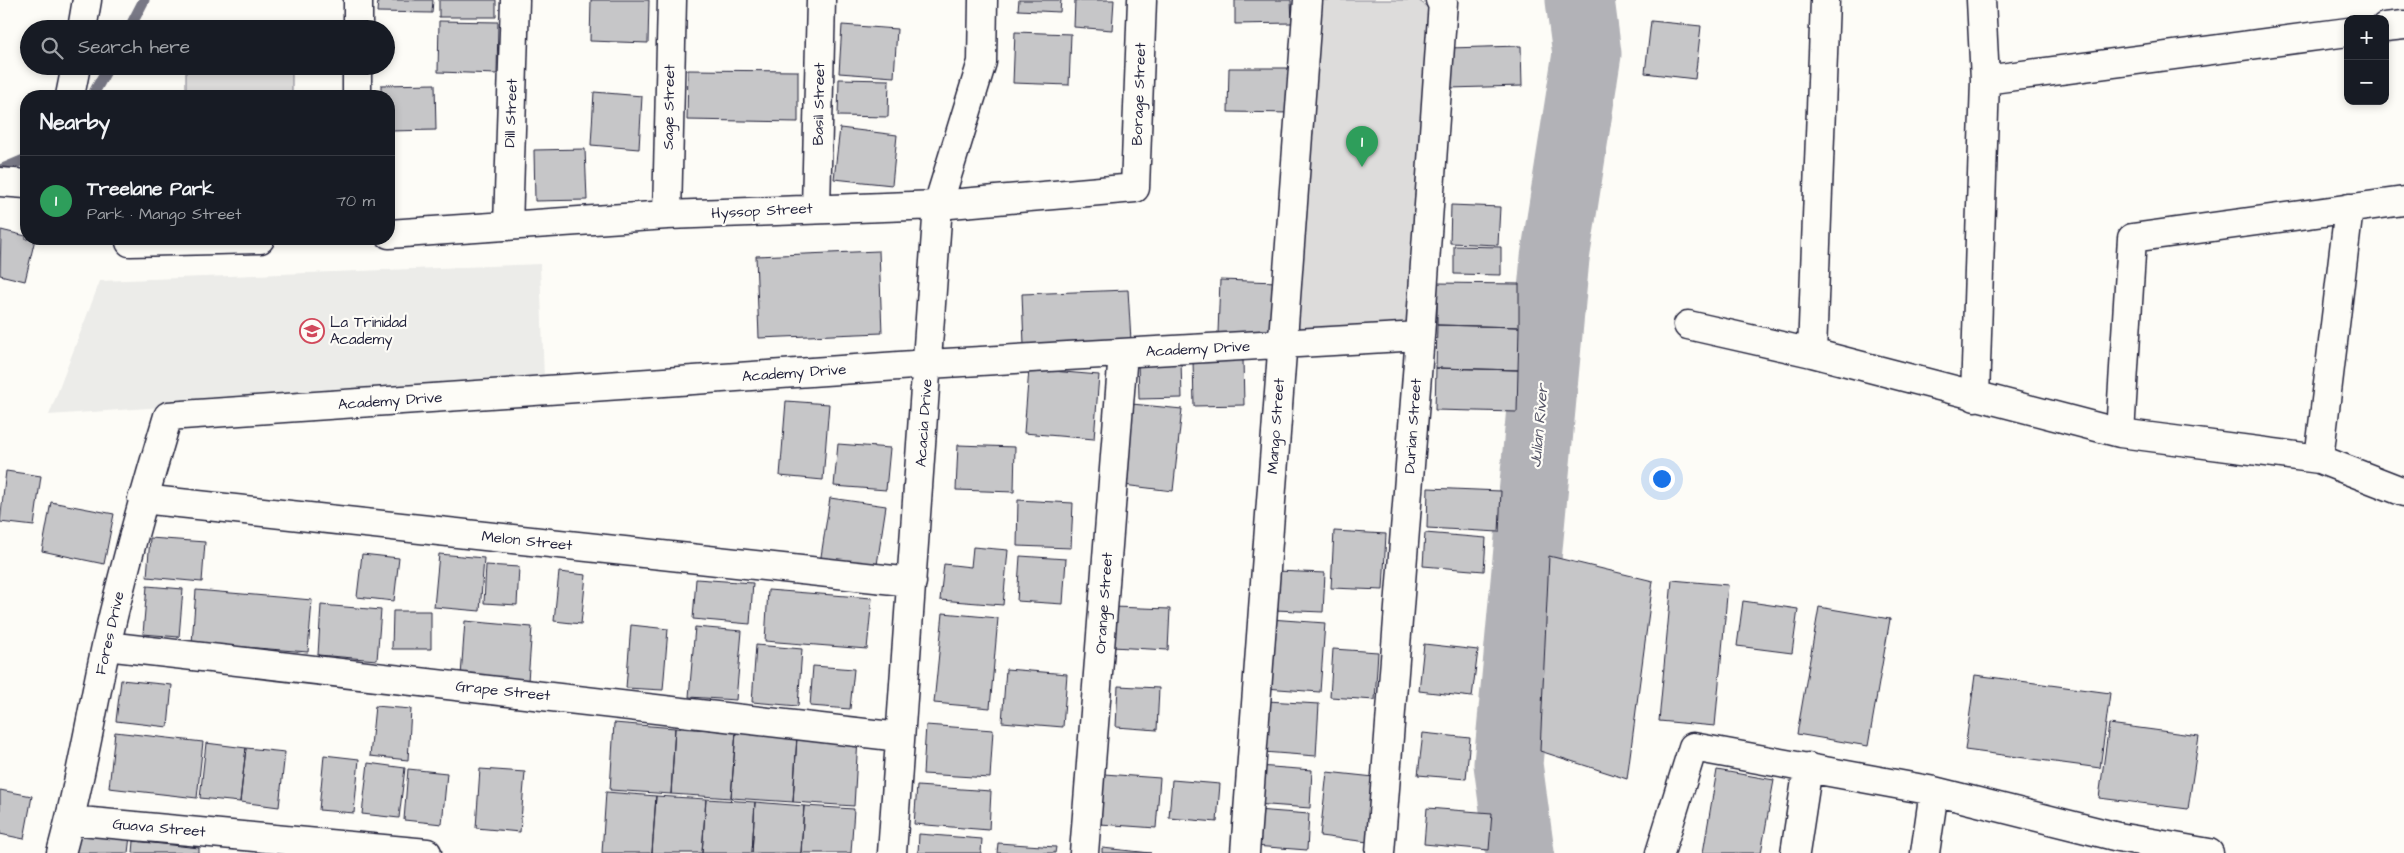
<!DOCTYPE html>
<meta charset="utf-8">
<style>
body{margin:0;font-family:"Architects Daughter",sans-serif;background:#20242c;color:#f1f3f6}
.controls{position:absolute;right:15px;top:15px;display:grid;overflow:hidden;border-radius:10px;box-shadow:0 2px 8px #0003}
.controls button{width:45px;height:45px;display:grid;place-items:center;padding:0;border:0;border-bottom:1px solid #363941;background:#171b24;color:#f1f3f6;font:25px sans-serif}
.you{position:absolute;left:1661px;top:478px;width:18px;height:18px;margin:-12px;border:4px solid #fff;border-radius:50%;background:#1a73e8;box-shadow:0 0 0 8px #1a73e833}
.badge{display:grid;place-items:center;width:32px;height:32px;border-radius:50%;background:#d1495b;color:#fff;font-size:16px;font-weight:700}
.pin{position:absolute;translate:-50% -41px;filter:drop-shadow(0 1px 2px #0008)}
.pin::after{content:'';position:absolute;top:26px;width:18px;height:15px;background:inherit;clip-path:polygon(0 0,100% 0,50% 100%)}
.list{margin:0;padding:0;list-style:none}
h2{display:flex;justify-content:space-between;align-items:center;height:65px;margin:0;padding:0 20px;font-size:21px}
h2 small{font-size:16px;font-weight:400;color:#9ea1a6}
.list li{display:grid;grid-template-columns:32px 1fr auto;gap:15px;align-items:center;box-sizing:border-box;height:90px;padding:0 20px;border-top:1px solid #363941}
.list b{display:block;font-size:19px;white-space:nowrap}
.list p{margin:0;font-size:16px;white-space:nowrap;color:#9ea1a6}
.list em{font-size:16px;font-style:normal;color:#9ea1a6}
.icon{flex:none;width:28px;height:28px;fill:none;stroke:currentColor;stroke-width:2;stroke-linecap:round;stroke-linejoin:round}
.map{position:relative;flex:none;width:2404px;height:853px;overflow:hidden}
.search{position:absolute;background:#171b24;box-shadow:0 2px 8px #0003;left:20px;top:20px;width:375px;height:55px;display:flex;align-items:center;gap:12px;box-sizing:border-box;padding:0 18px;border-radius:28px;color:#9ea1a6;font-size:19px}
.panel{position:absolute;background:#171b24;box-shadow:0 2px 8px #0003;left:20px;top:90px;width:375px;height:155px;border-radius:20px}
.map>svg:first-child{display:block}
.built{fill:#ecece9}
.green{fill:#dddcdb;stroke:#807f8b}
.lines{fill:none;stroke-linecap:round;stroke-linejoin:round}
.stream{stroke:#787885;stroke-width:11}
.river{stroke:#b2b2b7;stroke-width:69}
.building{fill:#c6c6c8;stroke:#22223b}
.minor-casing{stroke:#22223b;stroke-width:31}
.minor{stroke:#fdfcf7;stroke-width:28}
.labels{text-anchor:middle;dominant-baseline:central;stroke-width:4.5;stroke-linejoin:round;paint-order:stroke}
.street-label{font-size:15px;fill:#22223b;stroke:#fdfcf7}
.poi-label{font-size:15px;fill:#22223b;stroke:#fdfcf7;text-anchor:start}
.water-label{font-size:16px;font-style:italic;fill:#545466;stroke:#fdfcf7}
</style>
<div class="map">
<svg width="2404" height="853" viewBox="0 0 2404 853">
<rect width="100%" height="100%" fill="#fdfcf7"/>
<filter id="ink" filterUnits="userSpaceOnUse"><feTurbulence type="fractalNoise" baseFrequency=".02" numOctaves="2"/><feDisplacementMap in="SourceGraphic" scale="10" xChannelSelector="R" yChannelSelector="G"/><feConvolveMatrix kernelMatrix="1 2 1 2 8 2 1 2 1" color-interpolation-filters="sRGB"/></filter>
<g filter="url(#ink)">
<path class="built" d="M540 264 544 380 49 415 100 281Z"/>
<path class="green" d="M1316 0H1418L1429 8 1410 326 1292 335Z
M186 66H292V96H186Z"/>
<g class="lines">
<path class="stream" d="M129 29 144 0
M92 96 109 66
M0 170 26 159"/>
<path class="river" d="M1520 853 1508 764 1555 258 1587 54 1580 0"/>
</g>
<path class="building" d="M378 0H433L432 13 377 12Z
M439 0H496V17H439Z
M591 0H649L648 43 590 41Z
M1019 0H1061L1060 12 1018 10Z
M1075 0H1114L1112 30 1074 27Z
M1235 0H1291L1292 23 1235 24Z
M439 21 498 22 497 74 438 72Z
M1651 21 1701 26 1695 79 1645 73Z
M842 25 897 29 894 77 839 73Z
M1015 32 1071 34 1069 85 1013 83Z
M1521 46 1522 86 1449 88 1448 48Z
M1229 68H1291V113L1228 112Z
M688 70 798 71V122L687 120Z
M839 79 889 80 888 117 838 116Z
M435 84 436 130 389 131V96H381V85Z
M594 92 642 96 639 149 591 145Z
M840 128 897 135 892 185 834 179Z
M585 149 587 200 535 201 534 150Z
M1451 205 1500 207 1498 245 1450 243Z
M1 230 26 236V239H35L25 281 0 275Z
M1454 246 1501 247V275L1454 274Z
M879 251 882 333 759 338 756 256Z
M1220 280 1278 282 1276 335 1218 333Z
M1437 283 1519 284V327L1437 325Z
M1128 290 1131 341 1024 345 1022 294Z
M1437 325 1519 327 1518 370 1436 368Z
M1243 359 1244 405 1194 406 1193 360Z
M1181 360 1182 398 1139 399 1138 361Z
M1436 368 1518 370 1517 412 1435 410Z
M1029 369 1099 375 1094 439 1024 433Z
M786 401 829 404 823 480 780 476Z
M1132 404 1182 409 1173 491 1123 485Z
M838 444 890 448 886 490 834 486Z
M958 445 1015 447 1014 492 956 490Z
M6 471 41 476 34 526 0 522Z
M1428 488 1501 491 1499 532 1427 528Z
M830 498 886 506 876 571 820 563Z
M1018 500 1073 503 1071 548 1017 546Z
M51 502 114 514 104 564 42 551Z
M1334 531 1386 534 1383 590 1331 588Z
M1425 533 1486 538 1484 571 1423 566Z
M150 538 205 542 202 582 147 577Z
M973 547 1008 550 1003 605 940 600 944 564 971 567Z
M362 554 399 558 394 601 357 597Z
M439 554 484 558 480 611 434 607Z
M1020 556 1066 559 1063 604 1017 601Z
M1549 556 1653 581 1627 779 1540 751Z
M486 565 519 567 517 605 484 603Z
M1276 571 1325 573 1323 612 1274 610Z
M559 572 586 575 581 624 554 621Z
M696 579 753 583 750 624 693 619Z
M1672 580 1728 585 1715 726 1659 721Z
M147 586 183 589 179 637 143 634Z
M196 590 312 600 308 652 192 643Z
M768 590 872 598 867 649 765 641Z
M1743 601 1798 609 1792 653 1737 646Z
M321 605 381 610 377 660 318 655Z
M1113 607 1170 609 1168 650 1112 647Z
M1819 607 1890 619 1868 746 1797 734Z
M393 611H431V649H392Z
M943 613 998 618 990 708 934 703Z
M1270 619 1325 623 1320 692 1265 688Z
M465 621 532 627 528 681 461 676Z
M631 625 668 629 663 690 626 688Z
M695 627 742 631 736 700 689 697Z
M1424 644 1478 650 1472 697 1419 691Z
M756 645 802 649 798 706 752 702Z
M1333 649 1378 652 1375 700 1330 697Z
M813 666 854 669 850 709 810 706Z
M1006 669 1067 674 1063 727 1002 722Z
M1975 675 2110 693 2100 768 1965 750Z
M121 680 172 685 168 727 116 721Z
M1118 686 1159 688 1157 730 1116 727Z
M1267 701 1319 704 1316 756 1263 752Z
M375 706 411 709 408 760 370 756Z
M614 723 675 728 671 794 610 790Z
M2109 724 2199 736 2188 809 2099 798Z
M926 725 993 730 990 778 923 774Z
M675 728 736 731 731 798 671 794Z
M736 731 797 736 793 802 731 798Z
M115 732 203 742 197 798 109 788Z
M1423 733 1470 738 1466 779 1418 775Z
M797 736 858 739 854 806 793 802Z
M206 743 246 748 240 802 200 798Z
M246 748 285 752 279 807 240 802Z
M324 755 359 759 354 813 319 810Z
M368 763 405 768 399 818 362 814Z
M1258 766 1312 770 1310 808 1255 804Z
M408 769 447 773 442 824 404 820Z
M480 769 525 772 520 832 476 828Z
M1717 770 1774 780 1761 853H1703Z
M1327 772 1374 777 1368 842 1320 836Z
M1104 774 1160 778 1156 828 1100 824Z
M1172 780 1220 784 1217 822 1169 818Z
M917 786 991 791 989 830 914 824Z
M0 790 32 796 24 839 0 834Z
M606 792 656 796 652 853H602Z
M656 796 706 799 702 853H652Z
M706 799 755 802 752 853H702Z
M755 802 804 806 801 853H752Z
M804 806 854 809 851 853H801Z
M1427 808 1492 813 1489 850 1424 844Z
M1256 810 1309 814 1307 850 1254 846Z
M77 830 130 836 128 853H74Z
M919 834 982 839 981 853H918Z
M134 841 199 848V853H133Z
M998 843 1056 847 1055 853H997Z
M1102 848 1151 853H1102Z"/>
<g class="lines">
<defs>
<path id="minor" d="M1981 0 1985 80
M2385 27 2404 25
M82 29 87 0
M358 29V0
M70 96 76 66
M357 96V66
M0 182 26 184
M816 208 821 0
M667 215 672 0
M508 226 515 0
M389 234 667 215 938 205 1135 188 1142 0
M130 242 260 239
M1688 325 1812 353 2120 433 2319 459 2404 492
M1812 353 1825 0
M1975 397 1985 80 2348 32
M2120 433 2132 238 2404 201
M2319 459 2349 208
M142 499 912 582
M106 646 900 737
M70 820 427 853
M61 853C80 785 91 715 106 646 124 568 145 492 168 416L928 364 1420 336
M892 853 938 205 982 62 983 0
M1084 853 1123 353
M1245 853 1308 0
M1380 853 1420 336 1443 2 1440 0
M1660 853 1693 747 1934 791 2118 837 2209 853
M1795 853 1808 767
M1925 853 1934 791"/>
</defs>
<use href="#minor" class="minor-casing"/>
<use href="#minor" class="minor"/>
</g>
</g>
<defs>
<symbol id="school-ring" viewBox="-11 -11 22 22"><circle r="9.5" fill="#fdfcf7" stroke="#d1495b" stroke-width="1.5"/><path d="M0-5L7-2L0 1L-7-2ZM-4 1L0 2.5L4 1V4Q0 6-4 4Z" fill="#d1495b"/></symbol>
</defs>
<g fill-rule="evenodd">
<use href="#school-ring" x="298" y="317" width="28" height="28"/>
</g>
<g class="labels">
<g class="street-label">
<text transform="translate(1139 94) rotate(-88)">Borage Street</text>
<text transform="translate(819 104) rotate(-89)">Basil Street</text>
<text transform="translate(669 107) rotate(-89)">Sage Street</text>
<text transform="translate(511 113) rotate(-88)">Dill Street</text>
<text transform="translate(762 211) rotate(-3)">Hyssop Street</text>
<text transform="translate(1198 349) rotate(-3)">Academy Drive</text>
<text transform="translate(794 373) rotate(-4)">Academy Drive</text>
<text transform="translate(390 401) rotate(-4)">Academy Drive</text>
<text transform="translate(924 423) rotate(-86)">Acacia Drive</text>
<text transform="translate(1276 426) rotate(-86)">Mango Street</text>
<text transform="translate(1413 426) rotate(-86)">Durian Street</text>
<text transform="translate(527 541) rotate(6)">Melon Street</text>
<text transform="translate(1104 603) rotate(-86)">Orange Street</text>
<text transform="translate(110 633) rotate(-77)">Fores Drive</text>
<text transform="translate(503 691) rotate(6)">Grape Street</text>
<text transform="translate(159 828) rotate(5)">Guava Street</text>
</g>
<g class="poi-label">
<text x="330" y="322">La Trinidad<tspan x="330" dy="17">Academy</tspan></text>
</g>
<g class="water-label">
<text transform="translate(1539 426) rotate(-85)">Julian River</text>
</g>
</g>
</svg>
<div class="controls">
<button>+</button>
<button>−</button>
</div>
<div class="you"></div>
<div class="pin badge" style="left:1362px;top:167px;background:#2e9e5b">1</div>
<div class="search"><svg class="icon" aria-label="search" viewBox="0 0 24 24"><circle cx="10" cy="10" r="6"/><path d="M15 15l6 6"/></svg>Search here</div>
<section class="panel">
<h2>Nearby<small></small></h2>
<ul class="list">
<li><span class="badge" style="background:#2e9e5b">1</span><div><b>Treelane Park</b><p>Park · Mango Street</p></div><em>70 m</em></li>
</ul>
</section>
</div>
